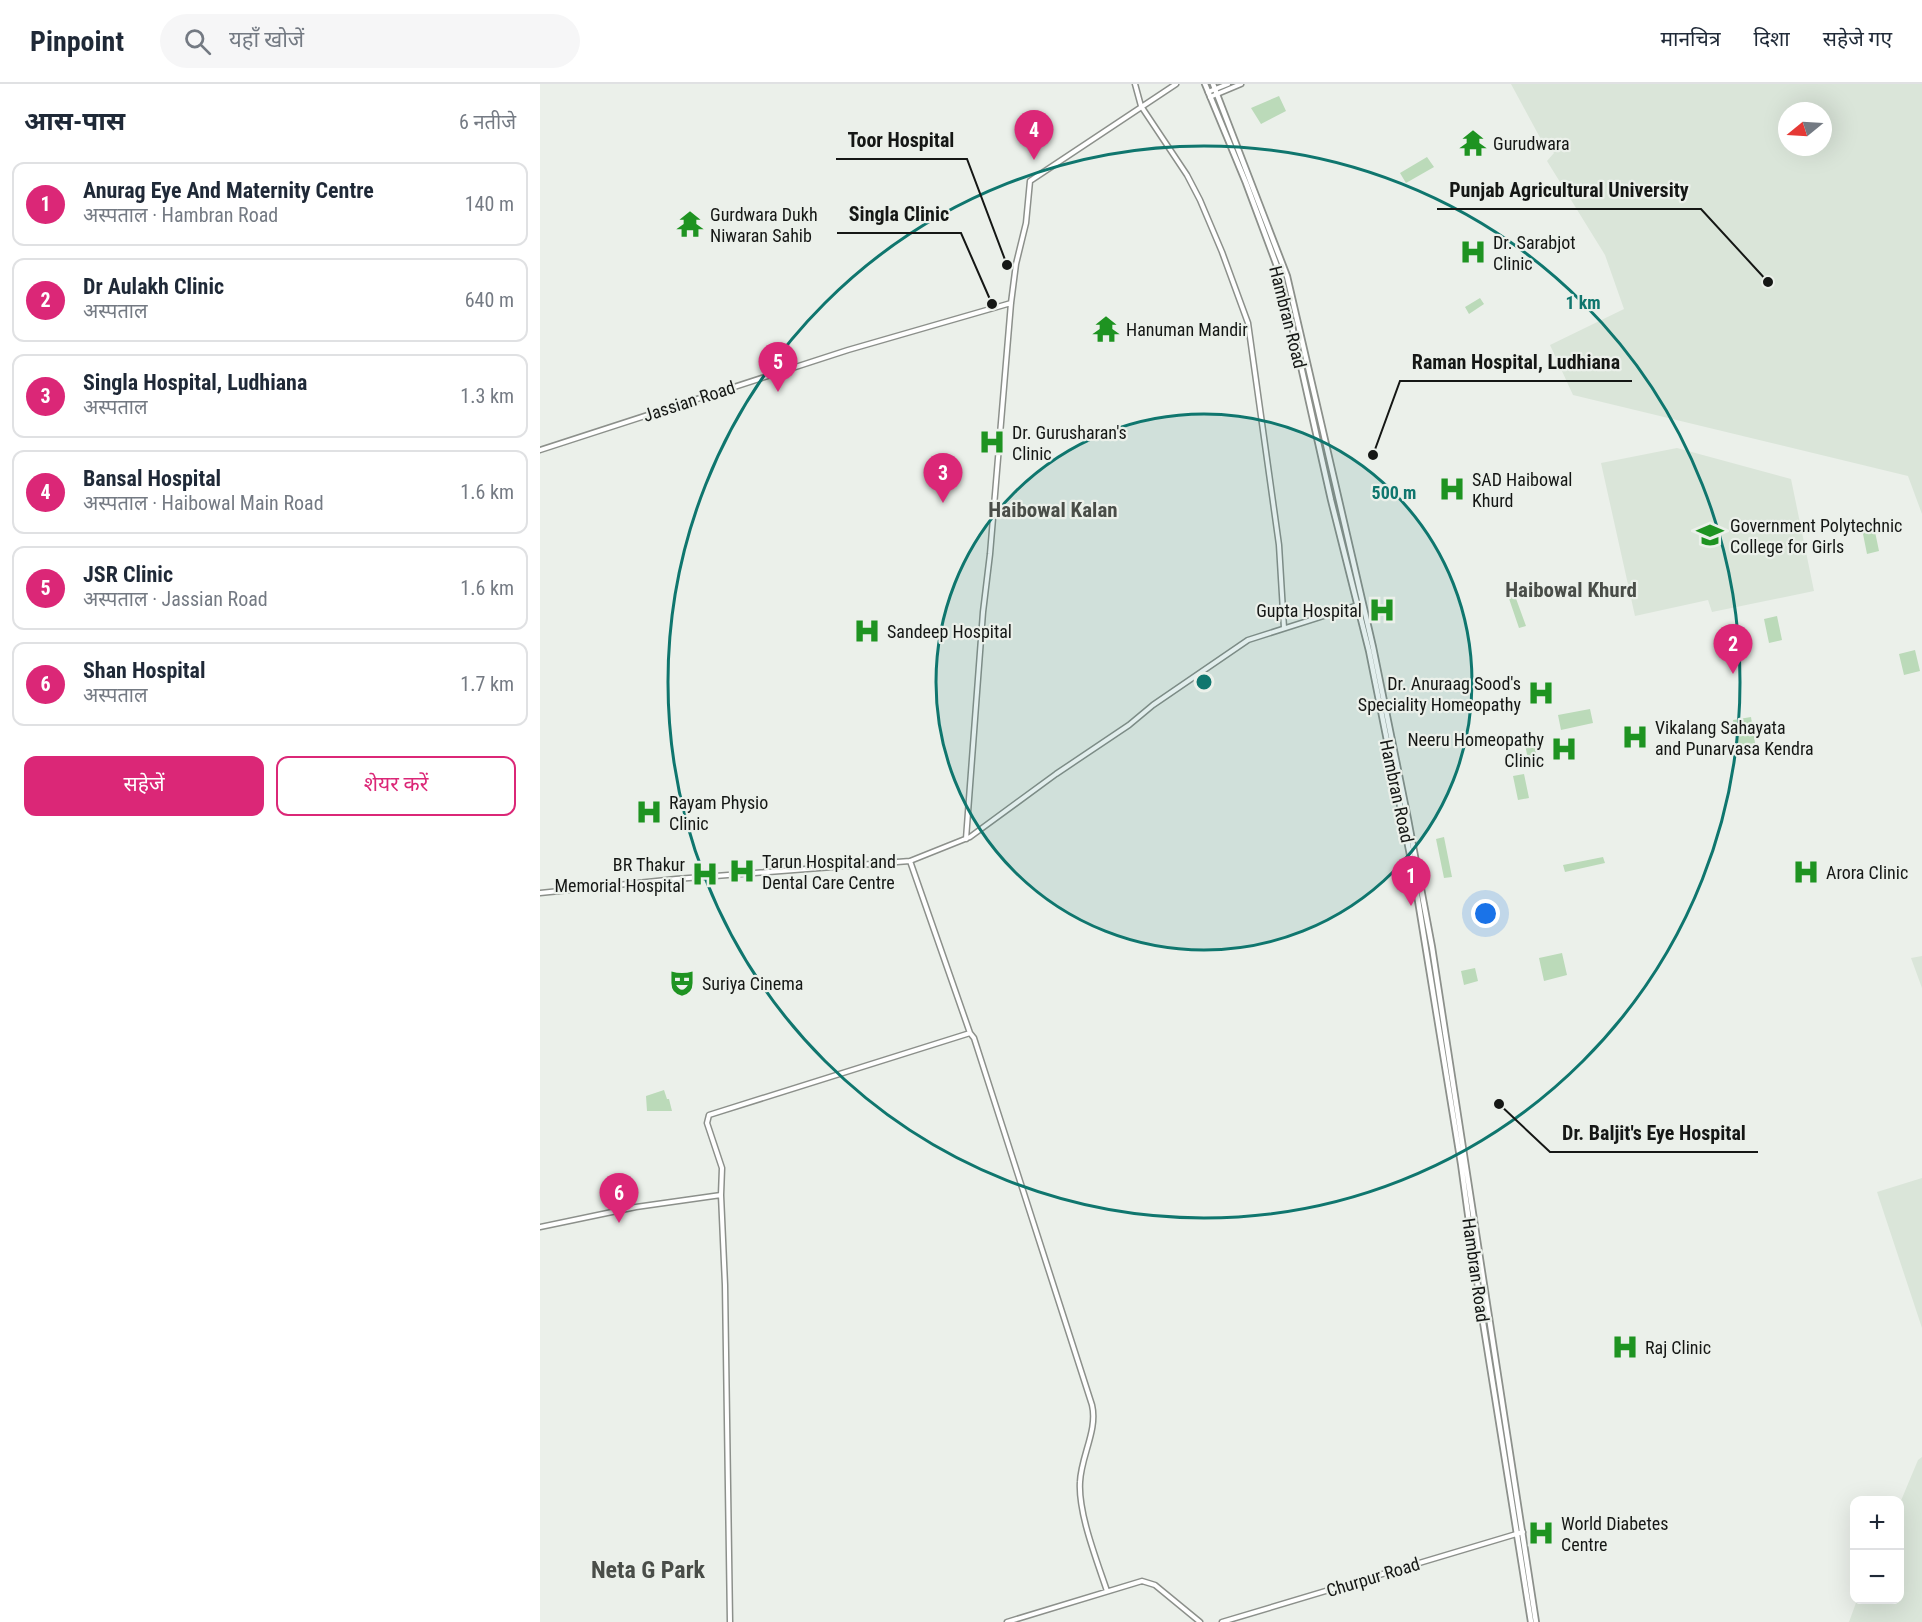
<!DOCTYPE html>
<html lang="hi">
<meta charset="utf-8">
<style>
body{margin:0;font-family:"Roboto Condensed","Noto Sans Devanagari",sans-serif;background:#f6f6f7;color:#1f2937}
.controls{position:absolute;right:18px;bottom:18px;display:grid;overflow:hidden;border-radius:12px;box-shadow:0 6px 24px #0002}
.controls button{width:54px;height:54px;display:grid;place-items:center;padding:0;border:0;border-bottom:2px solid #e0e1e3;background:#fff;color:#1f2937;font:30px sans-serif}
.compass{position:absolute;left:1238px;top:18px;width:54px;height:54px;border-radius:50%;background:#fff;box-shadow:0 6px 24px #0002;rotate:252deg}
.you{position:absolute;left:946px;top:830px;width:21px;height:21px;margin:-15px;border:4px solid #fff;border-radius:50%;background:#1a73e8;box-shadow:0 0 0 9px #1a73e833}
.badge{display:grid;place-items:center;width:39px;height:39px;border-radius:50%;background:#db2777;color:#fff;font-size:20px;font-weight:700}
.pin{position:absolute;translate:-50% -50px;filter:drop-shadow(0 2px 3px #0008)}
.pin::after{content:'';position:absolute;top:32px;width:21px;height:18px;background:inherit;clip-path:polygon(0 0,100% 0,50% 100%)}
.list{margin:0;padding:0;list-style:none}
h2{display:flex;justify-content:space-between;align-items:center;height:78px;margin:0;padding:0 24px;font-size:26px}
h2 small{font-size:20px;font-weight:400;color:#747a83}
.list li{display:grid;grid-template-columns:39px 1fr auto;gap:18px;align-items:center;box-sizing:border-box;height:84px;margin:0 12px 12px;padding:0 12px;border:2px solid #e0e1e3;border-radius:12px}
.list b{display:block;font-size:22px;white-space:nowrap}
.list p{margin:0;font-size:20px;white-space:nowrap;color:#747a83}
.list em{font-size:20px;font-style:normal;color:#747a83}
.actions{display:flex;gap:12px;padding:18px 24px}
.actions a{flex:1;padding:14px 0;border:2px solid #db2777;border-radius:12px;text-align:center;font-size:21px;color:#db2777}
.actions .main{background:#db2777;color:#fff}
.icon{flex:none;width:33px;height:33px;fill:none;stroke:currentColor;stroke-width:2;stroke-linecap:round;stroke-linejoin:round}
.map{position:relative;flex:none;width:1382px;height:1538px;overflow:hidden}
header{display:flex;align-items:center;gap:36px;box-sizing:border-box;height:84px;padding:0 30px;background:#fff;border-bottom:2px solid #e0e1e3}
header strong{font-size:28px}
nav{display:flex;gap:33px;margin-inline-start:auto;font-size:21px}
.search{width:420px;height:54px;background:#f6f6f7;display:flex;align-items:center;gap:15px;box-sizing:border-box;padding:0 21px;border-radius:33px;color:#747a83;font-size:22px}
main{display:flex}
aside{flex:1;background:#fff}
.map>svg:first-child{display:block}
.built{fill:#dae5d9;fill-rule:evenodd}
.green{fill:#bbdab9}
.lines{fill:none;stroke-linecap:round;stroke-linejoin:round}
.tertiary-casing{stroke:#8c908b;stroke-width:7}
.secondary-casing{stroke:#8c908b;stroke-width:8}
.tertiary{stroke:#fff;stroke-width:4}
.secondary{stroke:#fff;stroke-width:4.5}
.ring{fill:none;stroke:#0f766e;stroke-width:3}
.labels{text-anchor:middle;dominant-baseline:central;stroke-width:4.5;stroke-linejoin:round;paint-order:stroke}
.poi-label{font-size:18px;fill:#151715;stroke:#ebf0ea;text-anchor:start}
.street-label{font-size:18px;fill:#151715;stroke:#ebf0ea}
.quarter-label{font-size:21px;font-weight:bold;fill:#494d48;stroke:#ebf0ea}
.district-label{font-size:24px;font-weight:bold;fill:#494d48;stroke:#ebf0ea}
.centre{fill:#0f766e;stroke:#ebf0ea;stroke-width:3}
.ring-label{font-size:18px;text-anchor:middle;font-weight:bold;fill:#0f766e;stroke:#ebf0ea;stroke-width:4.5;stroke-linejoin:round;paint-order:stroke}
.leader{fill:none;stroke:#151715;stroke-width:2}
.callout-dot{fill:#151715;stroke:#ebf0ea;stroke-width:2}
.callout-label{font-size:20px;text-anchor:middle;font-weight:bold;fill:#151715;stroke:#ebf0ea;stroke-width:4.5;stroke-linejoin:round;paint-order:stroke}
</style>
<header>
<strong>Pinpoint</strong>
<div class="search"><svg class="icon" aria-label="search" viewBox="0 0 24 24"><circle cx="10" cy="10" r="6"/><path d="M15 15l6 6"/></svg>यहाँ खोजें</div>
<nav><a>मानचित्र</a><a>दिशा</a><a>सहेजे गए</a></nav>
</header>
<main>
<aside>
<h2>आस-पास<small>6 नतीजे</small></h2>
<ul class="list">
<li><span class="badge">1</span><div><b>Anurag Eye And Maternity Centre</b><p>अस्पताल · Hambran Road</p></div><em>140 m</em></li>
<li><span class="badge">2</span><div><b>Dr Aulakh Clinic</b><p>अस्पताल</p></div><em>640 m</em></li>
<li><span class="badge">3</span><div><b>Singla Hospital, Ludhiana</b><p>अस्पताल</p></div><em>1.3 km</em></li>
<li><span class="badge">4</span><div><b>Bansal Hospital</b><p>अस्पताल · Haibowal Main Road</p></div><em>1.6 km</em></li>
<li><span class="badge">5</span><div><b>JSR Clinic</b><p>अस्पताल · Jassian Road</p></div><em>1.6 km</em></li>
<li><span class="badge">6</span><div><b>Shan Hospital</b><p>अस्पताल</p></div><em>1.7 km</em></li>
</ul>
<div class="actions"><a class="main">सहेजें</a><a>शेयर करें</a></div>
</aside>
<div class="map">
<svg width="1382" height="1538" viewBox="0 0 1382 1538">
<rect width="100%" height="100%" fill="#ebf0ea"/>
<path class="built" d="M971 0H1382V430L1368 392 1033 311 1010 261 1084 225 1065 171 1007 77 1014 69 1008 60 1004 61ZM1247 27H1283V63H1247Z
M1137 364 1251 395 1274 507 1172 528 1168 516 1095 532 1061 379Z
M1382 872V904L1371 874Z
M1382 1094V1244L1337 1108Z
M1382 1373V1538H1309L1317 1516H1360V1419L1378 1376Z"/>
<path class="green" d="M739 12 746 27 721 40 711 24Z
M887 73 894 83 866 99 860 89Z
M940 214 944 220 929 230 925 223Z
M1333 438 1339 467 1327 470 1321 440Z
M970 498 986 542 979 544 964 500Z
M1237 532 1242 556 1229 559 1224 535Z
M1375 566 1380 587 1364 591 1359 570Z
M1050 625 1053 639 1021 646 1018 631Z
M1211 633 1215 659 1198 662 1193 636Z
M994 659 998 679 989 681 985 660Z
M984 690 989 714 978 716 973 692Z
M904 753 912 793 904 794 896 755Z
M1063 773 1065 779 1025 788 1023 781Z
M1022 869 1027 891 1004 897 999 874Z
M935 884 938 897 924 901 921 887Z
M124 1006 127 1015H129L132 1027H107L106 1012Z"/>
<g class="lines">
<defs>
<path id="tertiary" d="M595 0 601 22 647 91 660 116 682 168 708 239 739 461 744 544
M668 8 688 0
M670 13 701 0
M0 366 308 266 471 219
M426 755 443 528 450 470 471 219 476 180 486 139 490 97 636 0
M370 777 430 949 434 954 552 1321C558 1346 541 1372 540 1398 538 1429 557 1477 567 1507
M0 809 136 795 370 777 430 753 516 690 589 641 613 621 708 556 818 521
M181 1111 182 1084 167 1039 169 1031 430 949
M0 1143 96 1123 181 1111 185 1201 190 1538
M467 1538 602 1497 615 1501 660 1538
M682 1538 983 1448"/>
<path id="secondary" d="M665 0 706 99 741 193 791 416 829 567 873 786 921 1080 942 1232 991 1538
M673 0 747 192 833 563 868 735 892 863 996 1538"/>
</defs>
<use href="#tertiary" class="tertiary-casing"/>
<use href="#secondary" class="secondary-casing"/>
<use href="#tertiary" class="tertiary"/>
<use href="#secondary" class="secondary"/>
</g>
<circle cx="664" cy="598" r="268" fill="#0f766e" fill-opacity=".12"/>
<g class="ring">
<circle cx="664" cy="598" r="268"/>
<circle cx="664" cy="598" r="536"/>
</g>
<defs>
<symbol id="temple-bare" viewBox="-9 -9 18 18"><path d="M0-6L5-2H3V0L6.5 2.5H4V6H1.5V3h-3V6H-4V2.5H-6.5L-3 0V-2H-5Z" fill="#1e9321" stroke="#ebf0ea" stroke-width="2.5" paint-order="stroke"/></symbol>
<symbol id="hospital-bare" viewBox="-9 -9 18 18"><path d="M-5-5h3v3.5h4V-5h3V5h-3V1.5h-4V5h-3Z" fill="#1e9321" stroke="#ebf0ea" stroke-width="2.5" paint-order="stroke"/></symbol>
<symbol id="university-bare" viewBox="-9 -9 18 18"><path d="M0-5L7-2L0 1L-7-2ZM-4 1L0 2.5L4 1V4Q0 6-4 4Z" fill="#1e9321" stroke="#ebf0ea" stroke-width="2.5" paint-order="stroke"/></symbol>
<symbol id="theatre-bare" viewBox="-9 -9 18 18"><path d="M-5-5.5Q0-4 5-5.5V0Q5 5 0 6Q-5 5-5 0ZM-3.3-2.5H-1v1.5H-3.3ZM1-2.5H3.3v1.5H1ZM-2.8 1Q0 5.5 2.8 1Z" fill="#1e9321" stroke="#ebf0ea" stroke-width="2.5" paint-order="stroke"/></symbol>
</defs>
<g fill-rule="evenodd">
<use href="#temple-bare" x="914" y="40" width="38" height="38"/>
<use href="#temple-bare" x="131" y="121" width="38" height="38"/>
<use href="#hospital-bare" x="914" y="149" width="38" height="38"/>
<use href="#temple-bare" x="547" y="226" width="38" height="38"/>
<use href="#hospital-bare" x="433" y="339" width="38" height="38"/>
<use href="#hospital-bare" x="893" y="386" width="38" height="38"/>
<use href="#university-bare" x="1151" y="432" width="38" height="38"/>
<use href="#hospital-bare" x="823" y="507" width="38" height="38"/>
<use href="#hospital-bare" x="308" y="528" width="38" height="38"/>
<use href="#hospital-bare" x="982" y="590" width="38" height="38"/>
<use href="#hospital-bare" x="1076" y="634" width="38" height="38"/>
<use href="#hospital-bare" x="1005" y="646" width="38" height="38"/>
<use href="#hospital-bare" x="90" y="709" width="38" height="38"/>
<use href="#hospital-bare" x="183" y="768" width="38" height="38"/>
<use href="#hospital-bare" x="1247" y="769" width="38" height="38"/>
<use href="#hospital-bare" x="146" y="771" width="38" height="38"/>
<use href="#theatre-bare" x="123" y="880" width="38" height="38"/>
<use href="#hospital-bare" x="1066" y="1244" width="38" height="38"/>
<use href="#hospital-bare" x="982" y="1430" width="38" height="38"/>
</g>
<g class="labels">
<g class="poi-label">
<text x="953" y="59">Gurudwara</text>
<text x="170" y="130">Gurdwara Dukh<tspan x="170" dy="21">Niwaran Sahib</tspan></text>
<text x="953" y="158">Dr. Sarabjot<tspan x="953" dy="21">Clinic</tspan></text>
<text x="586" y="245">Hanuman Mandir</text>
<text x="472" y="348">Dr. Gurusharan's<tspan x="472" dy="21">Clinic</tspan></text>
<text x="932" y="395">SAD Haibowal<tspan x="932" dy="21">Khurd</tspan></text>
<text x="1190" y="441">Government Polytechnic<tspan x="1190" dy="21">College for Girls</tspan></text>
<text x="822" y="526" text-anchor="end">Gupta Hospital</text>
<text x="347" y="547">Sandeep Hospital</text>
<text x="981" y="599" text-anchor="end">Dr. Anuraag Sood's<tspan x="981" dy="21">Speciality Homeopathy</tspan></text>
<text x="1115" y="643">Vikalang Sahayata<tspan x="1115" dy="21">and Punarvasa Kendra</tspan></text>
<text x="1004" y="655" text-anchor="end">Neeru Homeopathy<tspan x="1004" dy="21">Clinic</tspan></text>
<text x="129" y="718">Rayam Physio<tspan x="129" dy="21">Clinic</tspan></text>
<text x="222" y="777">Tarun Hospital and<tspan x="222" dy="21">Dental Care Centre</tspan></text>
<text x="145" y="780" text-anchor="end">BR Thakur<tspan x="145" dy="21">Memorial Hospital</tspan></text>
<text x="1286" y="788">Arora Clinic</text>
<text x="162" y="899">Suriya Cinema</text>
<text x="1105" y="1263">Raj Clinic</text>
<text x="1021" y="1439">World Diabetes<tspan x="1021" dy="21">Centre</tspan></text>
</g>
<g class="street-label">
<text transform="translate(748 233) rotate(76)">Hambran Road</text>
<text transform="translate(149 317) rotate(-18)">Jassian Road</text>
<text transform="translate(857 707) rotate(78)">Hambran Road</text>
<text transform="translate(936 1186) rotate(82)">Hambran Road</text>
<text transform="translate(833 1493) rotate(-17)">Churpur Road</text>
</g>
<g class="quarter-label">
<text x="513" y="426">Haibowal Kalan</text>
<text x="1031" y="506">Haibowal Khurd</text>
</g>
<g class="district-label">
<text x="108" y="1486">Neta G Park</text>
</g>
</g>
<circle cx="664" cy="598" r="9" class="centre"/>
<g class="ring-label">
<text x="1043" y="225">1 km</text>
<text x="854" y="415">500 m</text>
</g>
<path class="leader" d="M467 181L427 75H296M1228 198L1161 125H897M452 220L421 149H297M833 371L860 297H1092M959 1020L1010 1068H1218"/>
<g class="callout-dot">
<circle cx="467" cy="181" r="6"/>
<circle cx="1228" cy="198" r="6"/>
<circle cx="452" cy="220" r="6"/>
<circle cx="833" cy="371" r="6"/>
<circle cx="959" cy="1020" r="6"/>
</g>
<g class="callout-label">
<text x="361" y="63">Toor Hospital</text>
<text x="1029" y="113">Punjab Agricultural University</text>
<text x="359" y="137">Singla Clinic</text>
<text x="976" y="285">Raman Hospital, Ludhiana</text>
<text x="1114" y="1056">Dr. Baljit's Eye Hospital</text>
</g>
</svg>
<div class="controls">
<button>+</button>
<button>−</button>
</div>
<svg class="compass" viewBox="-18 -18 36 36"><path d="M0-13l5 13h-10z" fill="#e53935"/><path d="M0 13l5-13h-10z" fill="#747a83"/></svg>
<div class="you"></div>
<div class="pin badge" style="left:871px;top:822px">1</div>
<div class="pin badge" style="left:1193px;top:590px">2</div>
<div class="pin badge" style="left:403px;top:419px">3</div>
<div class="pin badge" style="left:494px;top:76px">4</div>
<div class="pin badge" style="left:238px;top:308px">5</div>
<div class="pin badge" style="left:79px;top:1139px">6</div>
</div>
</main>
